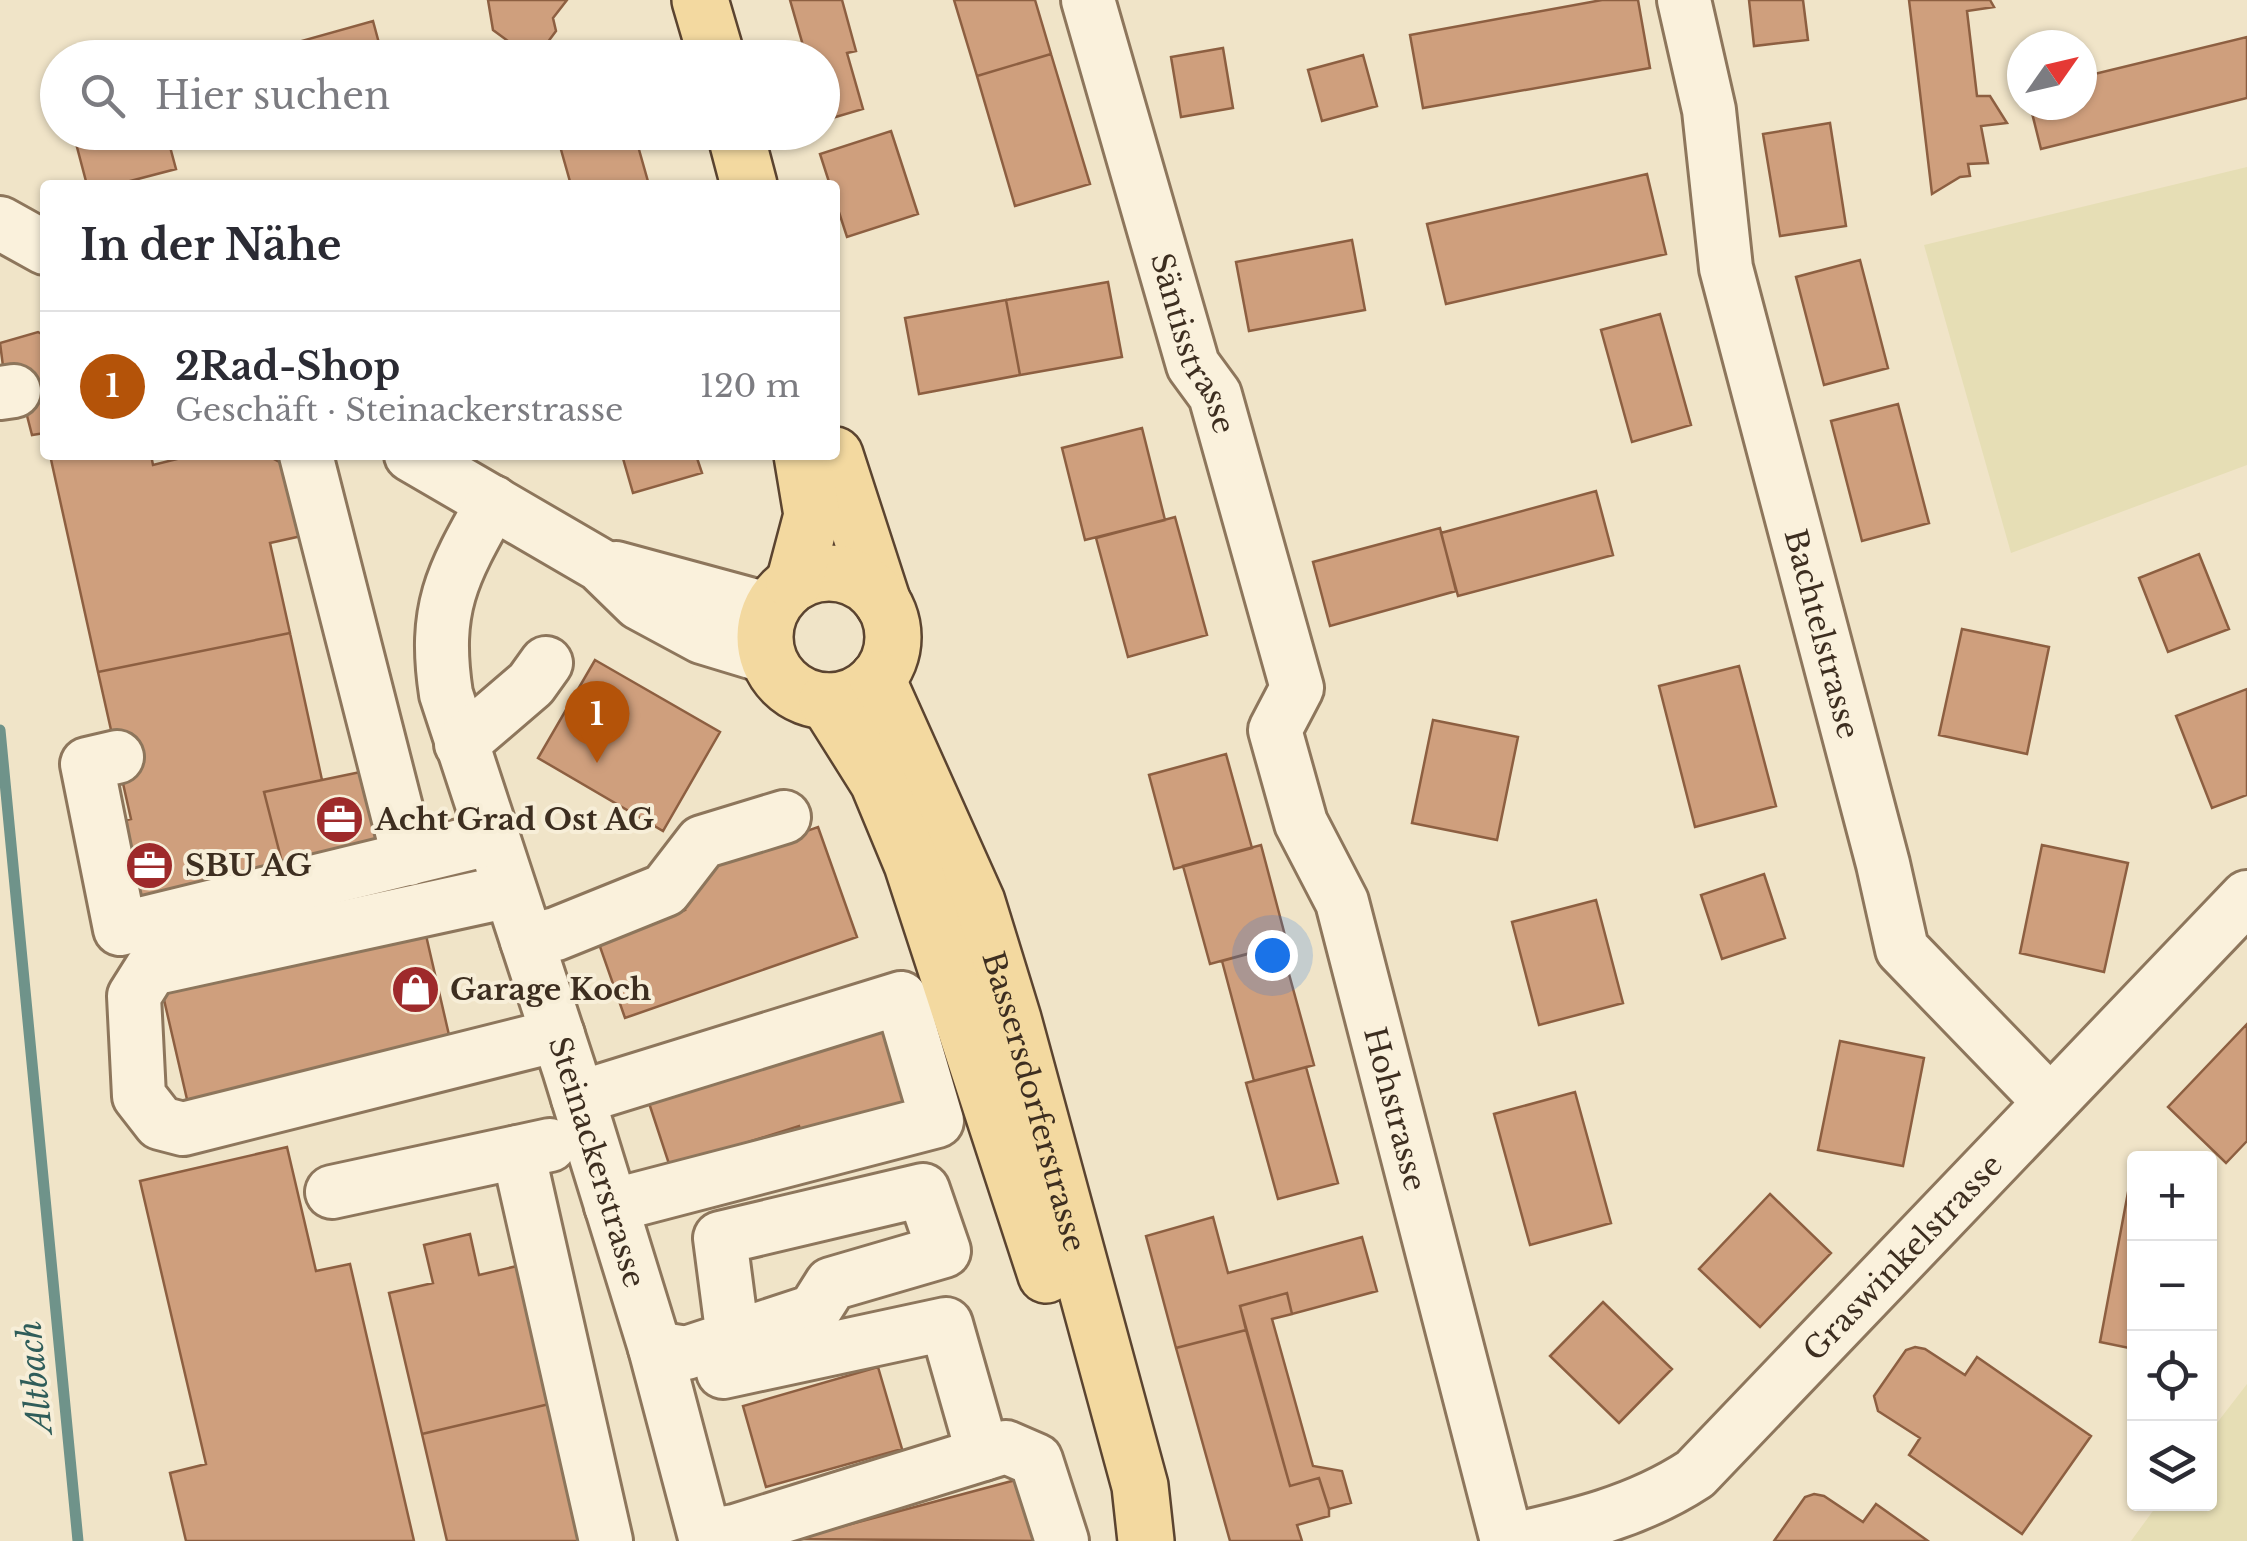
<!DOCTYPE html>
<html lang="de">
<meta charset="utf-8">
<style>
body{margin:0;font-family:"Libre Baskerville",serif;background:#f7f7f7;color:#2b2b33}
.controls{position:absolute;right:30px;bottom:30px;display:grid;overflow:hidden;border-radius:10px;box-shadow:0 2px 8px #0004}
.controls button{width:90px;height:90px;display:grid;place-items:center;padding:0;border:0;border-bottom:2px solid #e1e1e2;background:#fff;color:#2b2b33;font:50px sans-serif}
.compass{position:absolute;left:2007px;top:30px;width:90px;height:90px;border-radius:50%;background:#fff;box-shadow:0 2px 8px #0004;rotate:56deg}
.you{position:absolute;left:1272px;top:955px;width:35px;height:35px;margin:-25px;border:8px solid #fff;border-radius:50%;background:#1a73e8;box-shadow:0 0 0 15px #1a73e833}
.badge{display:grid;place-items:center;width:65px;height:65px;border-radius:50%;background:#b45309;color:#fff;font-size:32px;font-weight:700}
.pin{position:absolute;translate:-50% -82px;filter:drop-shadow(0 2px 5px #0008)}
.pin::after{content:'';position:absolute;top:52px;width:35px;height:30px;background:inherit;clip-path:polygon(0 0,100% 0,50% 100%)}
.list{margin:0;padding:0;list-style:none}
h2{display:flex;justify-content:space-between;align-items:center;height:130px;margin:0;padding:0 40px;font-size:42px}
h2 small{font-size:32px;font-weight:400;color:#7c7c81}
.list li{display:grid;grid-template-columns:65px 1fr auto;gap:30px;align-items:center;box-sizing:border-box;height:150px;padding:0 40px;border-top:2px solid #e1e1e2}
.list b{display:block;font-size:38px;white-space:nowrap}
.list p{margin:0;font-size:32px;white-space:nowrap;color:#7c7c81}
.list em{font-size:32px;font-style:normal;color:#7c7c81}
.icon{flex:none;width:55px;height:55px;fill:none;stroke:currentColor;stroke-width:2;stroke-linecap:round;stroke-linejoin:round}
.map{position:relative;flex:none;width:2247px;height:1541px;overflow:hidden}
.search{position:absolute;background:#fff;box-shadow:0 2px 8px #0004;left:40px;top:40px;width:800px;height:110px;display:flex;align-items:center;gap:25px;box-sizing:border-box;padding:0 35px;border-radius:55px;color:#7c7c81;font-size:38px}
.panel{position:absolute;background:#fff;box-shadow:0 2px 8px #0004;left:40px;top:180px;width:800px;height:280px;border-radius:10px}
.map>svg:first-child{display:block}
.farmland{fill:#e6deb5}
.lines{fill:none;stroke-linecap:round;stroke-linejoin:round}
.stream{stroke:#6f938a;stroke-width:11}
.building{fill:#cf9f7d;stroke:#8d5f41;stroke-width:2.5}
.minor-casing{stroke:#8d765c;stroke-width:58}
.major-casing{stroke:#5b4430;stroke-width:60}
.minor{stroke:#faf1dc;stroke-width:52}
.major{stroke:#f3d9a0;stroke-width:55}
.labels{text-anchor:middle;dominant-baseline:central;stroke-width:8;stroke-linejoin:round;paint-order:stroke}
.street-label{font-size:30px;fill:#3d2e20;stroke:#f7eed8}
.poi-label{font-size:30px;font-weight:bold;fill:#3d2e20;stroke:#f7eed8;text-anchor:start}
.water-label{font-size:32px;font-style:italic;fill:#2f5d5a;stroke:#f7eed8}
</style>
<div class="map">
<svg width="2247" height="1541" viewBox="0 0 2247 1541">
<rect width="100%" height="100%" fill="#f0e4c8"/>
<path class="farmland" d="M2247 167V465L2011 553 1924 245Z
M2247 1384V1541H2131L2158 1504H2210V1432Z"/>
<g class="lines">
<path class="stream" d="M0 730 78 1541"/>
</g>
<path class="building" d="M488 0H567L553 18 556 31 536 58H531L493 30Z
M790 0H842L856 51 847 53 863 109 822 121V58H796L794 52 804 49Z
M954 0H1035L1051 54 977 76Z
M1602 0H1638L1650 68 1423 108 1410 35Z
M1749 0H1803L1808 40 1754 46Z
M1909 0H1990L1994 7 1967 11 1977 96H1990L2007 123 1981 126 1988 163 1968 164 1970 176 1960 177 1932 194Z
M373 21 383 58H283L280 47Z
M2247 37V98L2041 149 2030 105H2082V77Z
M1223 48 1233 108 1181 117 1171 57Z
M1051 54 1090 184 1015 206 977 76Z
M1363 55 1377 106 1322 121 1308 70Z
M1830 123 1846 226 1780 236 1763 134Z
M891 131 918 214 847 237 835 200V185H830L820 154Z
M73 132H166L176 169 115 185H87Z
M556 132H634L649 185H571Z
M1647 174 1666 254 1446 304 1427 224Z
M1352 240 1365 310 1249 331 1236 262Z
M1860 260 1888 368 1824 385 1796 277Z
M1108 282 1122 357 1020 375 1006 300Z
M1006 300 1020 375 919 394 905 318Z
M1660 314 1691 425 1632 442 1601 330Z
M38 332 45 336V433L32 435 24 404 4 374 0 343Z
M1898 404 1929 523 1862 541 1831 421Z
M1142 428 1165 520 1085 540 1062 448Z
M50 455H151L153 465 193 455H266L289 467 306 535 270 543 290 633 98 672Z
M622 455H696L702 473 633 493Z
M1596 491 1613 555 1458 596 1441 533Z
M1175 517 1207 635 1128 657 1096 538Z
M1440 528 1456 591 1330 626 1313 562Z
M2199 554 2229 629 2168 652 2139 578Z
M1962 629 2049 647 2027 754 1939 735Z
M290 633 322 780 264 792 283 866 126 901 109 824 131 819 98 672Z
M595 660 720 732 663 831 538 758Z
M1739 666 1776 806 1695 827 1659 686Z
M2247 689V795L2212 808 2176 716Z
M1433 720 1518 737 1497 840 1412 823Z
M1226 754 1252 848 1174 869 1149 775Z
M375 769 391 842 283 866 264 792Z
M818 827 857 937 625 1018 598 941 685 910 678 893 683 874Z
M1261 845 1287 943 1210 964 1183 866Z
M2042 845 2128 863 2104 972 2020 953Z
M1764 874 1785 938 1722 959 1701 895Z
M1596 900 1623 1003 1539 1025 1512 922Z
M425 931 452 1048 189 1108 162 991Z
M1281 945 1314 1065 1254 1081 1222 961Z
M891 1020 918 1105 804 1141 799 1126 670 1167 647 1097Z
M2247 1024V1141L2226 1163 2168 1107Z
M1840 1041 1924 1058 1903 1166 1818 1150Z
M1306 1067 1338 1183 1278 1199 1246 1083Z
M1575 1092 1611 1223 1530 1245 1494 1114Z
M287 1147 316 1271 350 1264 414 1541H186L170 1473 206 1464 140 1181Z
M2129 1187 2134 1188V1349L2100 1342Z
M1770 1194 1831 1253 1760 1327 1699 1269Z
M1213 1217 1228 1273 1362 1237 1377 1291 1292 1314 1287 1293 1240 1306 1246 1330 1176 1348 1146 1236Z
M470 1234 479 1275 534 1262 566 1400 422 1434 389 1293 433 1283 424 1245Z
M1287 1293 1292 1314 1272 1319 1313 1466 1342 1471 1351 1503 1329 1509 1319 1478 1290 1486 1240 1306Z
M1603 1302 1672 1369 1619 1423 1550 1356Z
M1246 1330 1290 1486 1319 1478 1329 1509V1516L1297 1525 1302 1541H1230L1176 1348Z
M1915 1347 1925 1349 1965 1375 1977 1357 2091 1436 2022 1534 1909 1455 1920 1438 1878 1411 1874 1396 1906 1350Z
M878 1367 902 1449 766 1487 743 1406Z
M566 1400 598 1541H447L422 1434Z
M1023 1478 1040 1541 795 1539Z
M1814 1494 1824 1496 1863 1522 1876 1504 1928 1541H1774L1805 1497Z"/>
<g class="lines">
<defs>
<g id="minor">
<path id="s1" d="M1088 0 1193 365 1215 395 1297 688 1275 730 1301 823 1342 902 1507 1541"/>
<path id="s2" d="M1684 0 1709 110 1726 268 1883 864 1902 949 2050 1102"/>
<path d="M0 223 45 248"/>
<path d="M0 393 14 391"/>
<path d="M306 455 409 859"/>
<path d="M411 455 600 565 639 603 702 637 768 657"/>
<path id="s3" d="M493 502C452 575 433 608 446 694L569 1069 655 1348 706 1541"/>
<path d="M616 568 771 610"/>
<path d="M461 744 531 684 546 663"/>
<path d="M117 757 87 764 120 929 493 838"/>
<path d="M510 891 151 969 134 996 139 1096 160 1123 183 1129 558 1035"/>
<path d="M527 941 556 934 665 890 702 842 784 817"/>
<path d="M578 1098 901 998 937 1121 611 1206"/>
<path d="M518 1152 606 1541"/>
<path d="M332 1192 550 1145"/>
<path d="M655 1348 686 1353 814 1311 831 1284 944 1251 923 1190 720 1238 733 1338"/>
<path d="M723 1372 946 1324 983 1454"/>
<path d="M705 1536 735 1531 1006 1447 1036 1460 1062 1541"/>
<path id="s4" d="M1508 1541C1575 1526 1637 1512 1695 1474L2247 897"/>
</g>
<g id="major">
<path d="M700 0 717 58"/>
<path d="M735 132 749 185"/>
<path d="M835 455 883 603"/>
<circle cx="829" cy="637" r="64"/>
<path d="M794 583 812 515 802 455"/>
<path id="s5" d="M877 679 977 902 1013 1019 1140 1486 1146 1541"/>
<path d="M827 701 878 782 912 864 1046 1275"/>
</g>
</defs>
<use href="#minor" class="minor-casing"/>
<use href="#major" class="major-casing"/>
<use href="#minor" class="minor"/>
<use href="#major" class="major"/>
</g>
<defs>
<symbol id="office-disc" viewBox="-11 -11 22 22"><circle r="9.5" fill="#9e2a2b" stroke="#f7eed8"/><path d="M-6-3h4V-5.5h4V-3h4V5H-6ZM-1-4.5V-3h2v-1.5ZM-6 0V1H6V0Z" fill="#fff"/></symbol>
<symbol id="shop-disc" viewBox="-11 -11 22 22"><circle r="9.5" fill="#9e2a2b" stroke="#f7eed8"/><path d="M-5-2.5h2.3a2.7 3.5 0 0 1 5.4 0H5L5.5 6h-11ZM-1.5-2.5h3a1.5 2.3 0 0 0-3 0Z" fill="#fff"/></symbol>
</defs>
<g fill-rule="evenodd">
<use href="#office-disc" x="312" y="792" width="55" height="55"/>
<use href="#office-disc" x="122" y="838" width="55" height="55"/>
<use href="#shop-disc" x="388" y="962" width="55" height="55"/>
</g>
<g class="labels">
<g class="street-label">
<text stroke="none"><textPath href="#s1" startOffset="360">Säntisstrasse</textPath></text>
<text stroke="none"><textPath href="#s2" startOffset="650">Bachtelstrasse</textPath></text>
<text stroke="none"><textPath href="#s5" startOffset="452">Bassersdorferstrasse</textPath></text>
<text stroke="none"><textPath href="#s1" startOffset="1168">Hohstrasse</textPath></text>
<text stroke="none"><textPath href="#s3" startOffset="695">Steinackerstrasse</textPath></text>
<text stroke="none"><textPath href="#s4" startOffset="500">Graswinkelstrasse</textPath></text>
</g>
<g class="poi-label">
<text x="375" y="819">Acht Grad Ost AG</text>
<text x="185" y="865">SBU AG</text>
<text x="450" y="989">Garage Koch</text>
</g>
<g class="water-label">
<text transform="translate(35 1377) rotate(-96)">Altbach</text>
</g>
</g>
</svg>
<div class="controls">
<button>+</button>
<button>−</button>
<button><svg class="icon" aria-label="locate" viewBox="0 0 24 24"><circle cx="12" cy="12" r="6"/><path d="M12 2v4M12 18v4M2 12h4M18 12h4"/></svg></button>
<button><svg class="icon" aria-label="layers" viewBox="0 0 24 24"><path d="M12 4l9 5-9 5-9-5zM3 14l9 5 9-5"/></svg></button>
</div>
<svg class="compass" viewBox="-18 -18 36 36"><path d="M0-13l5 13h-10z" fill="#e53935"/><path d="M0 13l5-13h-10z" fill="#7c7c81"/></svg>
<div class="you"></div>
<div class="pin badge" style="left:597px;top:763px">1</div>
<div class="search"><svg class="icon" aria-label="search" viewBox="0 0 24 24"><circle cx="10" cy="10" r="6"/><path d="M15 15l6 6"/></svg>Hier suchen</div>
<section class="panel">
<h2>In der Nähe<small></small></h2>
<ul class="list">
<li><span class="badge">1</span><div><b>2Rad-Shop</b><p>Geschäft · Steinackerstrasse</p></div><em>120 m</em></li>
</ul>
</section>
</div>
